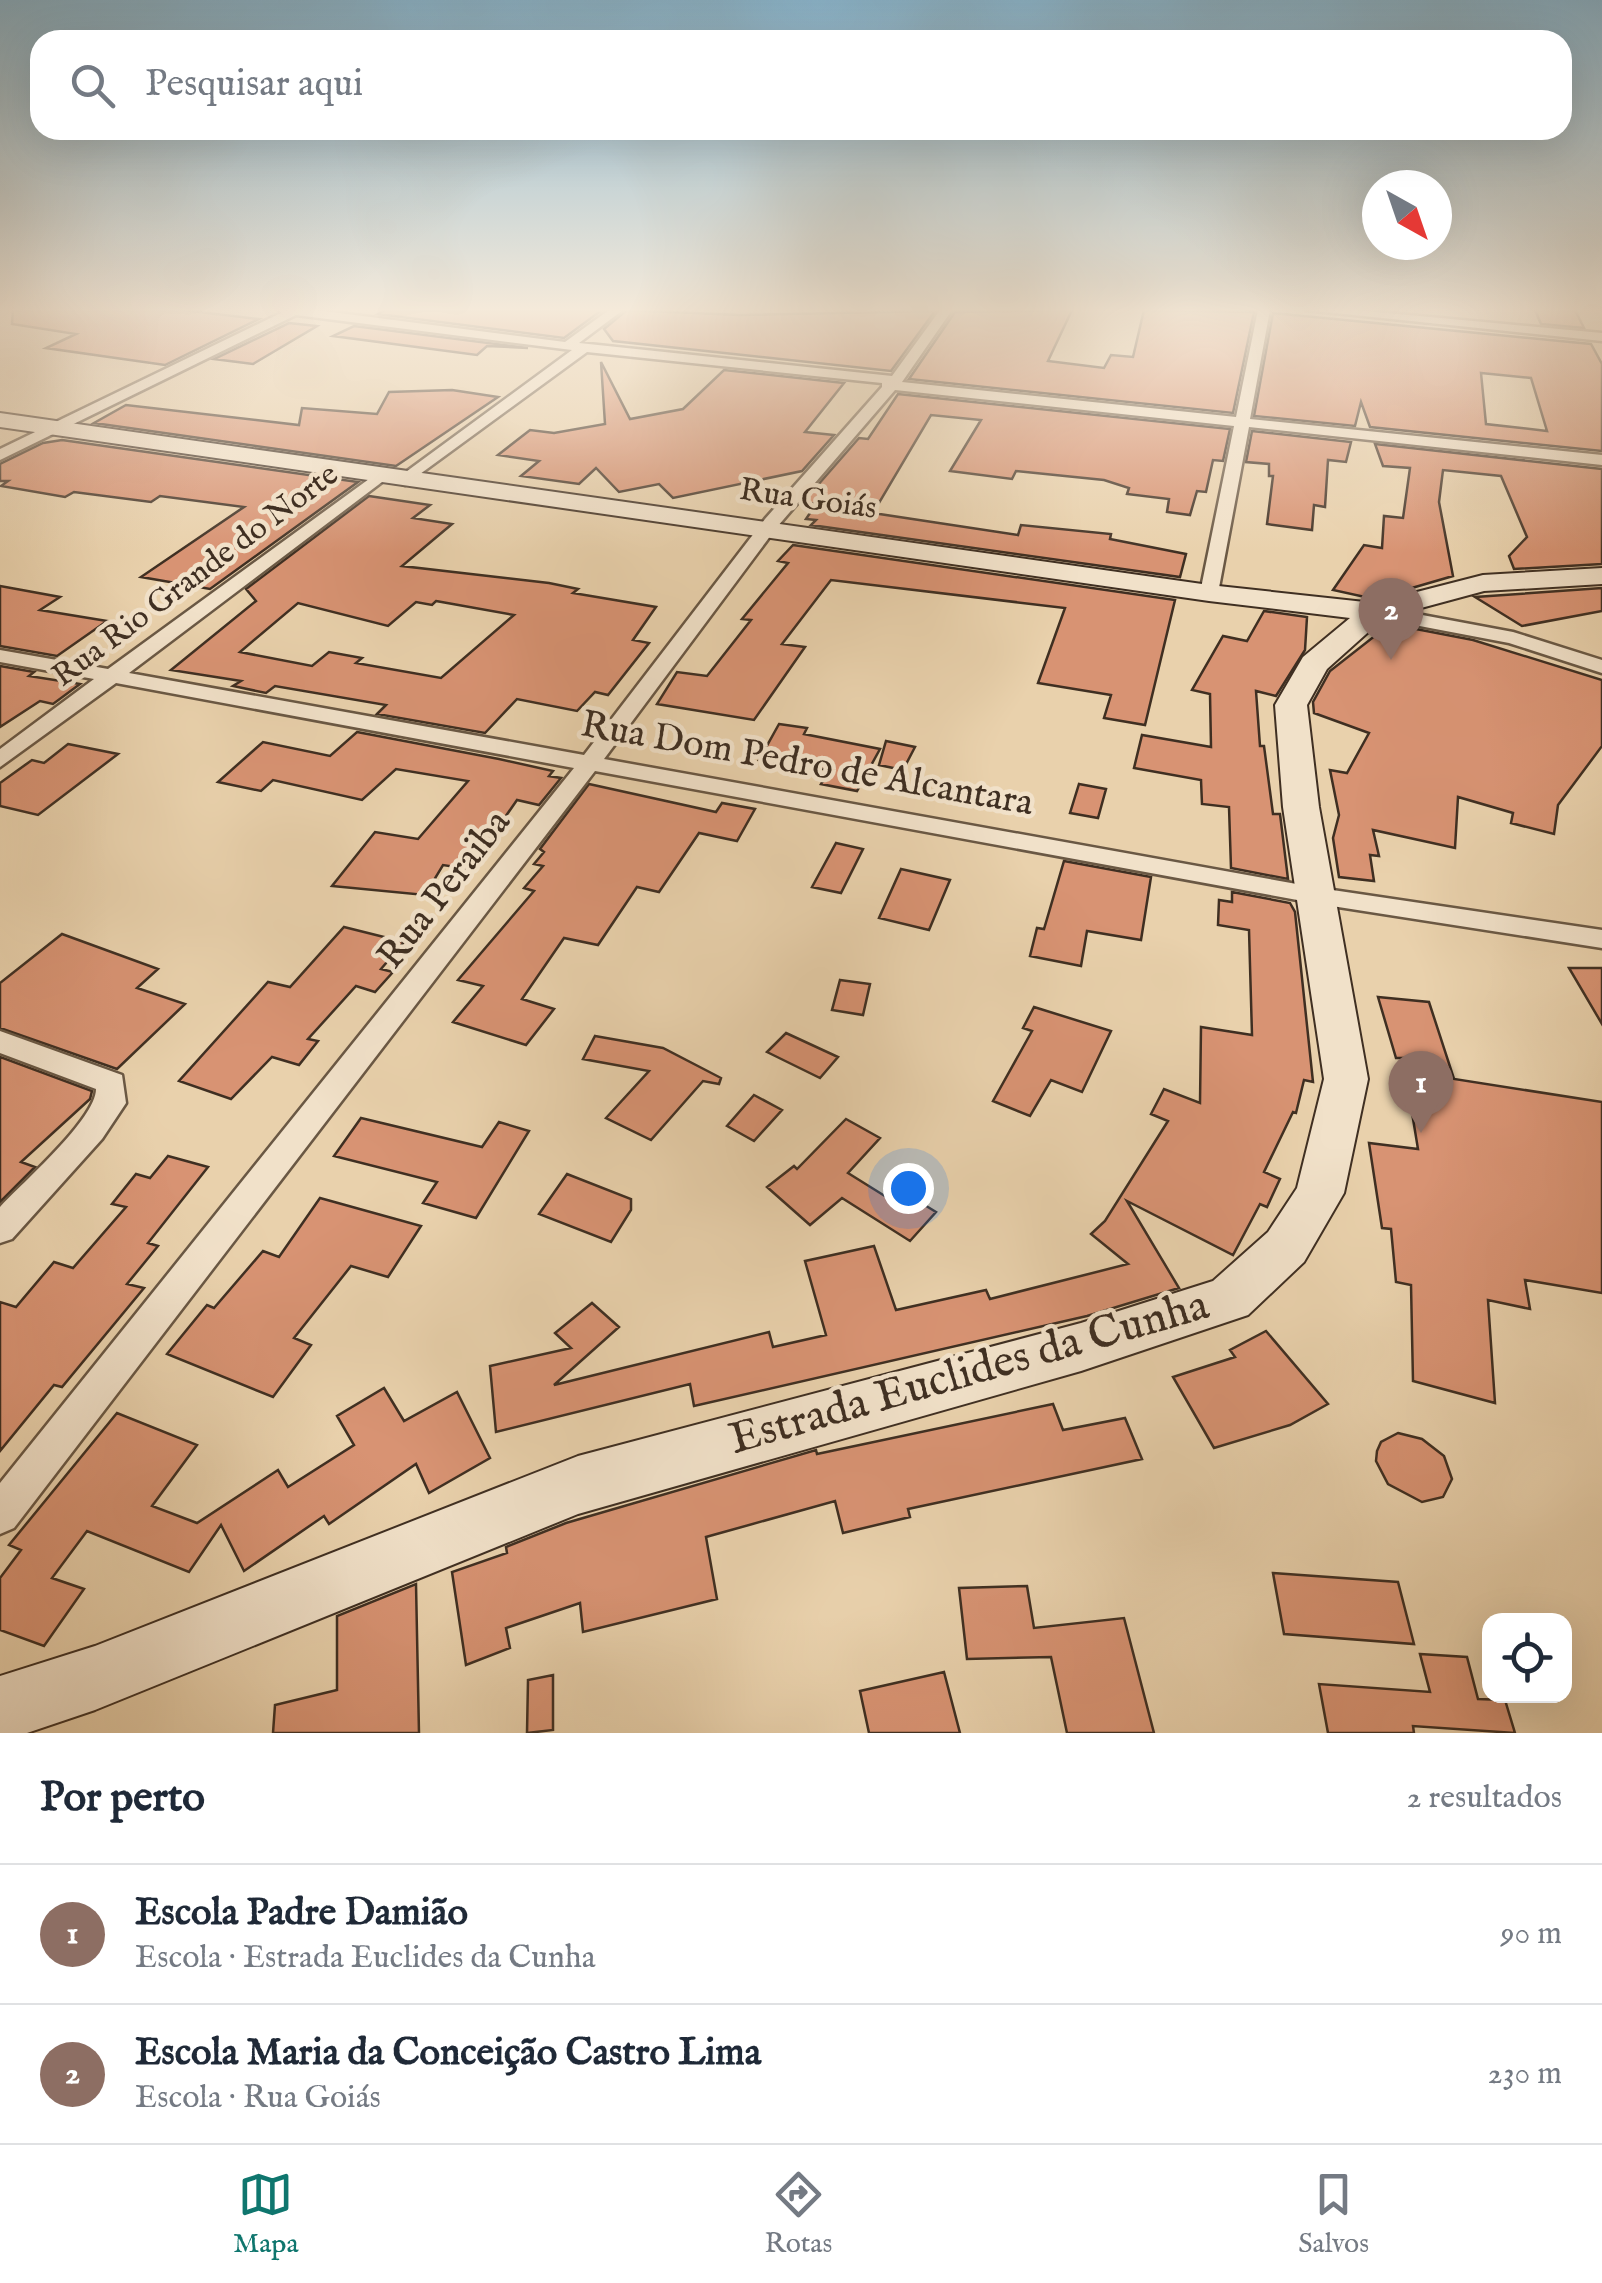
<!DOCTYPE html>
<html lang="pt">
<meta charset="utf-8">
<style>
body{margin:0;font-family:"IM FELL English",serif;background:#f2f2f3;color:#1f2937}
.controls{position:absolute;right:30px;bottom:30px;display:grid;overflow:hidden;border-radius:20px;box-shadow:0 10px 40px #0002}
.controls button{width:90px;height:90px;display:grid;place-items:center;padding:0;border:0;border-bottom:2px solid #e0e1e3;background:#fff;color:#1f2937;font:50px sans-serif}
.compass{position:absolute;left:1362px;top:170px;width:90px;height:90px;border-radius:50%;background:#fff;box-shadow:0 10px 40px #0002;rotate:140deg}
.you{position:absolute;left:908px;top:1188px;width:35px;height:35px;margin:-25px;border:8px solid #fff;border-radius:50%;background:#1a73e8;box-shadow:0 0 0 15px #1a73e833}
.badge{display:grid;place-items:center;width:65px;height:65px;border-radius:50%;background:#0f766e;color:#fff;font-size:32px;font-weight:700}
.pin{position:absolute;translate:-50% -82px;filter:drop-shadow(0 2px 5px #0008)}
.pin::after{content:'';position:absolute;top:52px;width:35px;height:30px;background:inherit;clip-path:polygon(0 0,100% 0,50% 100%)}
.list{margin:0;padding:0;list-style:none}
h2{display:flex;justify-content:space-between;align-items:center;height:130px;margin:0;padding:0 40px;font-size:42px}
h2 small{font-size:32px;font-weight:400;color:#747a83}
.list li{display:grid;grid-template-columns:65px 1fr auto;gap:30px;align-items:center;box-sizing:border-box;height:140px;padding:0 40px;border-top:2px solid #e0e1e3}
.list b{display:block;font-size:38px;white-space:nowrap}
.list p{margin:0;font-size:32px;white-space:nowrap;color:#747a83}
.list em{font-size:32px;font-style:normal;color:#747a83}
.icon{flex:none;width:55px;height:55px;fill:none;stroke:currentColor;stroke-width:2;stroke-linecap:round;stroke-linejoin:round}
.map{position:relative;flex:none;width:1602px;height:1733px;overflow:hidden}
.search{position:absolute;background:#fff;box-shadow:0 10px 40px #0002;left:30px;right:30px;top:30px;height:110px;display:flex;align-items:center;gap:25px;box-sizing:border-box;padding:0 35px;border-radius:30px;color:#747a83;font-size:38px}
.sheet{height:410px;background:#fff}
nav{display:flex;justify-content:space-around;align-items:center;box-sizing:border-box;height:140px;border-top:2px solid #e0e1e3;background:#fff;font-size:28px;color:#747a83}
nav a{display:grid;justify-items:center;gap:5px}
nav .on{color:#0f766e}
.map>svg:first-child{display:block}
.building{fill:#d89373;stroke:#3f2f22;stroke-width:2.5;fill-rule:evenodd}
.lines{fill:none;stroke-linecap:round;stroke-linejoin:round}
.street-casing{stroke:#6a5844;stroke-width:5}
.secondary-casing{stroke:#3f2f22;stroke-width:4}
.street{fill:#f1e1c9;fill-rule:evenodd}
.secondary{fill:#f1e1c9;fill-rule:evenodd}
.labels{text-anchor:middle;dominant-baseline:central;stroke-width:9;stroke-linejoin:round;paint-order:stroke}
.far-street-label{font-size:32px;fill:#3f2f22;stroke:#f1e1c9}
.street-label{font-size:38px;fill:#3f2f22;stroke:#f1e1c9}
.near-street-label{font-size:45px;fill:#3f2f22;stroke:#f1e1c9}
</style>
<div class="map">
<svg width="1602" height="1733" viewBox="0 0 1602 1733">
<rect width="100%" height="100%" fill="#e9d1ac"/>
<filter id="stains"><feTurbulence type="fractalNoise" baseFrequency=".002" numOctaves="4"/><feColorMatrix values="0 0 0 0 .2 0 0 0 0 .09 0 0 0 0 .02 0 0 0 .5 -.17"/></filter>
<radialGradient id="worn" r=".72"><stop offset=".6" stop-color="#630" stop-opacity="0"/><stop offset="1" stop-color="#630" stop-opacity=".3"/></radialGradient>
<path class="building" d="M13 310H183L259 319 165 365 46 348 76 334 12 324Z
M386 310H602L564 338 378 314Z
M627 310 740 315 935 311 891 371 613 341 604 329Z
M1072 310 1048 361 1104 368 1111 355 1133 357 1144 310 1254 312 1233 413 909 379 955 312Z
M1535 310H1575L1584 328 1541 324Z
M1273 313 1591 344 1602 364V451L1370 427 1361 402 1355 426 1254 416ZM1481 373 1531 378 1547 431 1486 424Z
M289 323 317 326 253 364 214 359Z
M354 326 528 348 487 346 477 355 333 336Z
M601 362 630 419 683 409 724 370 844 383 805 432 834 435 802 471 673 498 659 484 619 492 596 468 579 484 521 476 539 461 498 455 530 430 554 433 605 424Z
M452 390 498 397 396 466 94 423 126 405 299 425 302 408 377 414 389 392Z
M898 394 1230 429 1223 461 1213 460 1206 492 1197 491 1190 515 1167 512 1169 499 1127 494 1129 488 1104 480 1016 471 1012 479 950 471 981 420 931 415 873 513 1018 535 1021 525 1111 534 1110 539 1186 554 1180 577 811 525 816 520 806 519 816 504 803 502 859 438 868 439Z
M1252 431 1351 442 1346 462 1328 460 1325 507 1314 505 1312 530 1267 524 1273 476H1269V464L1246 462Z
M62 440 358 482 210 589 141 577 244 507 160 496 151 502 74 492 65 497 1 486 8 481H0V464L43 443Z
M1375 444 1602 469V564L1514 569 1509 556 1527 537 1501 476 1443 470 1439 502 1453 576 1374 599 1333 590 1364 545 1382 548 1384 516 1403 518 1410 468 1383 466Z
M369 496 430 505 413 518 452 524 402 566 549 583 578 589 573 593 656 607 633 640 649 643 608 695 595 692 577 711 517 699 485 733 377 714 386 705 275 686 266 693 233 686 241 681 171 670 256 601 246 589ZM436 601 514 615 441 678 356 663 362 658 329 652 312 666 240 652 298 603 388 626 416 602 432 605Z
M793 545 1175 600 1145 725 1104 718 1111 695 1038 683 1065 608 831 580 782 644 805 647 754 720 657 704 677 672 707 676 751 620 742 619 788 563 778 561Z
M0 586 60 597 40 610 107 621 57 656 0 646Z
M1602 588V611L1522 626 1475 597Z
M1264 611 1307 617 1305 650 1276 696 1256 691 1260 746H1264L1273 814H1280L1288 879 1231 868 1229 807 1202 804 1201 780 1134 768 1142 735 1211 747 1210 694 1192 690 1223 636 1247 641Z
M1390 624 1473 640 1602 680V746L1558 805 1554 834 1511 823 1513 813 1458 797 1455 848 1373 830 1379 856 1370 855 1374 881 1339 877 1333 838 1339 815 1330 770 1347 773 1369 733 1314 713 1313 702 1330 671Z
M0 666 34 672 29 676 80 684 53 704 40 701 0 727Z
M779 724 807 728 804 734 880 749 857 791 821 784 830 770 759 760Z
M357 732 499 759 553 771 549 776 561 778 539 805 517 800 469 869 443 865 425 895 332 886 375 832 418 839 468 781 396 769 362 800 273 780 261 791 218 782 263 742 330 756Z
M886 741 915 747 903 770 879 765Z
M68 744 118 754 38 815 0 806V783L32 760 44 763Z
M589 784 716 812 722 803 755 809 737 841 699 833 659 892 637 887 598 945 564 938 522 999 554 1009 526 1045 453 1022 483 986 458 980 534 891 524 888 543 866 534 864 544 852 540 849Z
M1079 784 1106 789 1098 818 1070 813Z
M836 843 863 849 841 893 812 887Z
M1064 861 1151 877 1141 940 1087 931 1081 966 1030 956 1037 928 1044 929Z
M901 869 950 880 929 930 879 918Z
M1232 892 1290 903 1295 912 1313 1082 1304 1080 1296 1113 1293 1112 1264 1172 1280 1179 1267 1207 1260 1204 1233 1255 1127 1201 1179 1288 1087 1316 694 1406 690 1384 496 1432 490 1366 571 1348 555 1333 592 1303 619 1327 554 1385 769 1332 773 1347 826 1335 805 1261 874 1246 896 1310 986 1290 990 1299 1128 1264 1091 1234 1105 1221 1168 1121 1151 1114 1164 1089 1200 1103 1201 1027 1252 1035 1249 930 1218 925 1219 900 1232 902Z
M344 927 404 942 381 969 393 972 375 992 356 986 308 1039 318 1041 299 1065 272 1057 231 1099 179 1081 268 982 290 987Z
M62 934 158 969 137 988 185 1004 117 1069 0 1028V983Z
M1569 968H1602V1024Z
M840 980 870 984 863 1015 832 1010Z
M1378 997 1429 1002 1454 1079 1602 1102V1293L1525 1280 1530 1309 1488 1300 1495 1403 1413 1381 1411 1285 1396 1282 1391 1229 1382 1228 1369 1143 1418 1149 1403 1058H1396Z
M1034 1007 1111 1031 1082 1092 1051 1080 1030 1116 993 1101 1032 1031 1023 1028Z
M786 1033 838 1057 820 1078 767 1052Z
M595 1036 663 1048 721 1078 719 1084 703 1081 651 1140 606 1118 649 1071 583 1059Z
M0 1057 92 1091 90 1099 21 1162 35 1167 0 1202Z
M754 1095 782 1110 754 1141 727 1126Z
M361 1118 482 1147 499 1122 529 1131 476 1218 423 1203 437 1182 334 1156Z
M846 1119 880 1138 848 1173 888 1198 897 1188 936 1212 910 1241 842 1198 810 1225 767 1187 794 1166 797 1169Z
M168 1156 208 1167 148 1243 158 1246 127 1284 144 1288 62 1387 54 1385 0 1451V1302L16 1307 54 1262 73 1268 126 1207 112 1204 136 1174 150 1178Z
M567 1174 631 1199V1210L611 1242 539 1214Z
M320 1198 421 1226 388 1277 351 1266 294 1338 311 1345 273 1397 167 1354 207 1305 214 1308 263 1251 279 1257Z
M1266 1331 1328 1404 1290 1425 1214 1448 1173 1377 1235 1357 1230 1350Z
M384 1388 404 1421 457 1392 490 1458 429 1493 416 1464 329 1524 324 1516 244 1571 221 1525 189 1572 87 1531 52 1578 84 1589 44 1646 0 1630V1578L21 1550 9 1545 117 1413 197 1445 152 1506 197 1523 278 1470 288 1487 354 1445 337 1416Z
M1053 1404 1063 1430 1125 1418 1142 1459 908 1509 910 1517 843 1533 835 1501 706 1537 717 1599 583 1632 580 1603 506 1628 510 1648 466 1665 452 1572 507 1553 506 1547 566 1523 816 1450 817 1454Z
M1398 1433 1422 1439 1444 1456 1452 1479 1443 1497 1422 1502 1388 1484 1376 1461 1377 1451 1381 1442Z
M1273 1573 1398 1582 1414 1644 1284 1634Z
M416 1584 419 1733H273L275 1705 337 1690V1616Z
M1027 1586 1034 1628 1124 1618 1154 1733H1067L1051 1657 967 1659 959 1588Z
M1420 1654 1467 1657 1478 1699 1505 1700 1515 1733 1413 1726 1414 1733H1328L1319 1684 1430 1692Z
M944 1672 960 1733H869L860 1691Z
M553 1675V1730L527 1733 528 1680Z"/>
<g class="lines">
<defs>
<path id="street" d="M279 310H316L565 342 609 310H623L579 343 892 376 940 310H952L902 382 1236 417 1258 310H1270L1250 419 1602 455V465L1249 427 1218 593 1209 599 1200 593 1234 426 895 390 777 527 604 759 1319 888 1602 930V948L1319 904 595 771 14 1528 0 1534V1483L574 768 116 683 0 767V749L94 679 0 662V650L108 669 380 471 388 476 386 479 129 673 584 755 765 519 882 387V383L587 352 405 485 399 483V477L572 350 296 315 0 460V449L281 313Z
M1306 310H1355L1602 333V341Z
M1374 606 1513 632 1602 660V673L1509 643 1367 616 1364 612Z
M0 1031 122 1075 126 1103 102 1139 12 1239 0 1243V1207C22 1183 96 1119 96 1089L0 1053Z"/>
<path id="secondary" d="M0 413 1209 585 1374 603 1483 575 1602 568V584L1484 591 1384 618 1327 669 1307 705 1319 807 1368 1079 1344 1193 1304 1262 1248 1315 1081 1371 578 1514 95 1710 27 1733H0V1676L95 1646 578 1456 1081 1323 1213 1281 1268 1232 1297 1188 1324 1079 1283 807 1275 705 1303 657 1350 618 1209 601 0 427Z"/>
</defs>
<use href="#street" class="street-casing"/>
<use href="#secondary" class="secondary-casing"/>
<use href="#street" class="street"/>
<use href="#secondary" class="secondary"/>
</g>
<linearGradient id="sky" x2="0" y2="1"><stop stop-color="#87b5cf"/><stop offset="0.56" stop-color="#f5eada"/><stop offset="1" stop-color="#f5eada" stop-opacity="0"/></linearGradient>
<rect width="1602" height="553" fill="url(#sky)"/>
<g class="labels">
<g class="far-street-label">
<text transform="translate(808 500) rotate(8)">Rua Goiás</text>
<text transform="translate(196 576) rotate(-37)">Rua Rio Grande do Norte</text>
</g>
<g class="street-label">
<text transform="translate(807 765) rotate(10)">Rua Dom Pedro de Alcantara</text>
<text transform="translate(445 890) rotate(-52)">Rua Peraiba</text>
</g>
<g class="near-street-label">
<text transform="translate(969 1373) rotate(-16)">Estrada Euclides da Cunha</text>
</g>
</g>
<rect width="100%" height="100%" filter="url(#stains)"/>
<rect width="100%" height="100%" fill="url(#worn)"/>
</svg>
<div class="controls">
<button><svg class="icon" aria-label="locate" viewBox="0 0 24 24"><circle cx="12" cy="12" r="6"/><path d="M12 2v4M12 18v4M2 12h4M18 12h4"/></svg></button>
</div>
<svg class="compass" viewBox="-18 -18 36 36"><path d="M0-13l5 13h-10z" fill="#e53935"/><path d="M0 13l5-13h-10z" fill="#747a83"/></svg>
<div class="you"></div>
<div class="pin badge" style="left:1421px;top:1133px;background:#8d6e63">1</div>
<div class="pin badge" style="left:1391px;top:660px;background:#8d6e63">2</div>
<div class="search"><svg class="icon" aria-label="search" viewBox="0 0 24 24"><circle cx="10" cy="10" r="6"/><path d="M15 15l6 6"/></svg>Pesquisar aqui</div>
</div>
<section class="sheet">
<h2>Por perto<small>2 resultados</small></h2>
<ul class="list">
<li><span class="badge" style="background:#8d6e63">1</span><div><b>Escola Padre Damião</b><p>Escola · Estrada Euclides da Cunha</p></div><em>90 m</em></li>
<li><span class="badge" style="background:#8d6e63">2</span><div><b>Escola Maria da Conceição Castro Lima</b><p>Escola · Rua Goiás</p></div><em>230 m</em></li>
</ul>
</section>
<nav>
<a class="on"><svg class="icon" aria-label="map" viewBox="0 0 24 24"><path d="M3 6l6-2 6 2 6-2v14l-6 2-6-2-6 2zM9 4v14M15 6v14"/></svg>Mapa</a>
<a><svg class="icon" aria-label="directions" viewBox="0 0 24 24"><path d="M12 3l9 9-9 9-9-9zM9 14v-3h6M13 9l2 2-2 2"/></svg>Rotas</a>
<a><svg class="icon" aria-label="saved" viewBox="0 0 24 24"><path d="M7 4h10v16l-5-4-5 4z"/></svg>Salvos</a>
</nav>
